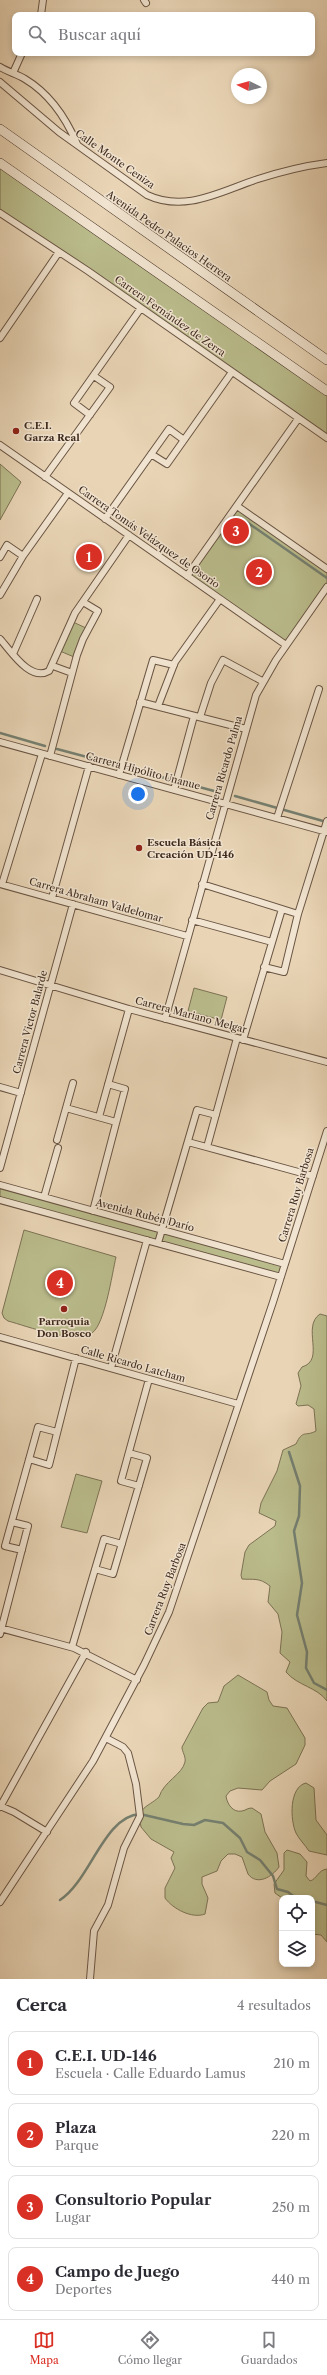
<!DOCTYPE html>
<html lang="es">
<meta charset="utf-8">
<style>
body{margin:0;font-family:"Libre Caslon Text",serif;background:#f7f7f7;color:#2b2b33}
.controls{position:absolute;right:12px;bottom:12px;display:grid;overflow:hidden;border-radius:8px;box-shadow:0 2px 6px #0003}
.controls button{width:36px;height:36px;display:grid;place-items:center;padding:0;border:0;border-bottom:1px solid #e1e1e2;background:#fff;color:#2b2b33;font:20px sans-serif}
.compass{position:absolute;left:231px;top:68px;width:36px;height:36px;border-radius:50%;background:#fff;box-shadow:0 2px 6px #0003;rotate:275deg}
.you{position:absolute;left:138px;top:794px;width:14px;height:14px;margin:-10px;border:3px solid #fff;border-radius:50%;background:#1a73e8;box-shadow:0 0 0 6px #1a73e833}
.badge{display:grid;place-items:center;width:26px;height:26px;border-radius:50%;background:#d93025;color:#fff;font-size:13px;font-weight:700}
.pin{position:absolute;translate:-50% -50%;border:2px solid #fff;box-shadow:0 1px 4px #0006}
.list{margin:0;padding:0;list-style:none}
h2{display:flex;justify-content:space-between;align-items:center;height:52px;margin:0;padding:0 16px;font-size:17px}
h2 small{font-size:13px;font-weight:400;color:#7c7c81}
.list li{display:grid;grid-template-columns:26px 1fr auto;gap:12px;align-items:center;box-sizing:border-box;height:64px;margin:0 8px 8px;padding:0 8px;border:1px solid #e1e1e2;border-radius:8px}
.list b{display:block;font-size:15px;white-space:nowrap}
.list p{margin:0;font-size:13px;white-space:nowrap;color:#7c7c81}
.list em{font-size:13px;font-style:normal;color:#7c7c81}
.icon{flex:none;width:22px;height:22px;fill:none;stroke:currentColor;stroke-width:2;stroke-linecap:round;stroke-linejoin:round}
.map{position:relative;flex:none;width:327px;height:1979px;overflow:hidden}
.search{position:absolute;background:#fff;box-shadow:0 2px 6px #0003;left:12px;right:12px;top:12px;height:44px;display:flex;align-items:center;gap:10px;box-sizing:border-box;padding:0 14px;border-radius:8px;color:#7c7c81;font-size:15px}
.sheet{height:340px;background:#fff}
nav{display:flex;justify-content:space-around;align-items:center;box-sizing:border-box;height:56px;border-top:1px solid #e1e1e2;background:#fff;font-size:11px;color:#7c7c81}
nav a{display:grid;justify-items:center;gap:2px}
nav .on{color:#d93025}
.map>svg:first-child{display:block}
.green{fill:#babc8c;stroke:#7c7355}
.lines{fill:none;stroke-linecap:round;stroke-linejoin:round}
.stream{stroke:#758071;stroke-width:2.5}
.street-casing{stroke:#6a5544;stroke-width:8}
.secondary-casing{stroke:#3f2a1e;stroke-width:10}
.street{stroke:#f1e4d0;stroke-width:6}
.secondary{stroke:#f1e4d0;stroke-width:9}
.poi-dot{fill:#8f2418;stroke:#f1e4d0;stroke-width:1.5}
.labels{text-anchor:middle;dominant-baseline:central;stroke-width:3;stroke-linejoin:round;paint-order:stroke}
.street-label{font-size:10px;fill:#3f2a1e;stroke:#f1e4d0}
.poi-label{font-size:10px;font-weight:bold;fill:#3f2a1e;stroke:#f1e4d0;text-anchor:start}
</style>
<div class="map">
<svg width="327" height="1979" viewBox="0 0 327 1979">
<rect width="100%" height="100%" fill="#e9d5b6"/>
<filter id="stains"><feTurbulence type="fractalNoise" baseFrequency=".005" numOctaves="4"/><feColorMatrix values="0 0 0 0 .2 0 0 0 0 .09 0 0 0 0 .02 0 0 0 .5 -.17"/></filter>
<radialGradient id="worn" r=".72"><stop offset=".6" stop-color="#630" stop-opacity="0"/><stop offset="1" stop-color="#630" stop-opacity=".3"/></radialGradient>
<path class="green" d="M0 163 327 391V438L0 213Z
M0 464 21 482 0 520Z
M237 506 327 569V587L286 645 187 576Z
M73 622 86 628 74 657 60 651Z
M194 988 227 997 221 1020 188 1011Z
M0 1185 285 1264 281 1277 0 1200Z
M24 1230 116 1257C112 1274 105 1324 92 1333 76 1345 27 1326 8 1321L4 1318 2 1313Z
M320 1314 327 1316V1701C317 1687 298 1686 286 1672L290 1662 280 1653 282 1632 278 1614 268 1602 270 1586C259 1577 253 1580 242 1579L241 1575 245 1552 249 1545 275 1526 276 1521 259 1513 261 1503 277 1471 283 1450 296 1444C303 1429 305 1437 316 1431L314 1409 308 1405 298 1406 296 1404 301 1386 298 1373 302 1367C326 1360 301 1327 320 1314Z
M76 1474 102 1481 87 1533 61 1527Z
M238 1675 267 1692 269 1700 273 1706 287 1708 305 1738V1745L296 1764 270 1781 262 1790 238 1788 230 1791 226 1796C227 1804 233 1813 242 1811 247 1810 247 1808 252 1808L261 1814 265 1832 277 1853 279 1867C272 1877 257 1886 248 1874L242 1857 235 1854H228L221 1861 217 1871 202 1877V1884L208 1898 205 1914C192 1919 173 1909 165 1898V1888L175 1868 171 1858 174 1852 151 1839 141 1827C137 1806 147 1808 159 1797 164 1781 182 1775 185 1762 186 1756 182 1752 182 1747L203 1708 208 1703 218 1702 224 1686Z
M306 1783 314 1788 316 1820 327 1835V1855L309 1851C305 1845 299 1839 296 1833 290 1820 289 1787 306 1783Z
M287 1850 300 1854 307 1862 306 1876 310 1881C317 1879 318 1870 327 1869V1942L321 1935 312 1934V1898H282L275 1893 274 1884 284 1870V1853Z"/>
<g class="lines">
<path class="stream" d="M241 518 327 578
M0 733 45 746
M57 749 117 765
M127 768 218 792
M235 796 323 821
M289 1452 300 1486 299 1516 294 1531 302 1583 297 1615 307 1652 306 1668 314 1683 327 1690
M60 1900C90 1881 104 1816 140 1814L183 1824 194 1825 205 1820 223 1823 240 1838 247 1852 260 1860 273 1876 277 1889 288 1892 296 1898
M312 1901 327 1905"/>
<defs>
<path id="street" d="M144 0 146 3
M41 15 43 0
M0 67C8 72 17 74 25 79 50 94 66 118 77 144
M13 73 22 53
M0 82 59 132 147 195C186 213 221 191 258 179 280 172 304 166 327 163
M0 213 88 271 327 438
M0 338 59 252
M90 415 74 403 141 308
M0 445 286 645
M151 454 167 464 232 372
M45 477 110 387 94 376
M237 506 327 569
M105 519 169 429 184 440
M0 557 7 545 23 556
M187 576 298 419
M0 595 23 556 68 493
M0 639C11 651 30 682 49 671L75 613 129 535
M13 654 37 599
M53 666 72 673
M140 702 246 729
M158 706 175 662 220 599
M200 717 211 683 223 660 262 681
M0 742 327 832
M50 756 77 655 83 639 98 611 83 602
M119 775 153 660 174 665
M174 790 194 716
M277 818 319 689
M0 884 187 936
M2 884 42 754
M202 884 298 914
M52 898 89 766
M192 920 272 942
M264 967 284 972 298 914 327 821
M0 970 129 1009 327 1062
M165 1019 256 695 276 660 327 587
M243 1040 282 909
M0 1087 21 1093
M66 1108 116 1122
M99 1117 129 1009
M57 1140 73 1083
M188 1142 313 1176
M207 1147 237 1038
M0 1168 73 904
M0 1185 285 1264
M44 1197 58 1148
M0 1200 281 1277
M93 1211 125 1089 108 1084
M158 1243 197 1110 216 1115
M0 1337 238 1404
M111 1368 147 1240
M29 1459 49 1465 76 1358
M139 1486 121 1481 149 1379
M22 1550 5 1546 38 1427 57 1432
M95 1569 113 1574 147 1458 129 1453
M0 1628 74 1648 137 1680
M0 1634 28 1526 12 1522
M72 1647 104 1539 122 1544
M0 1806 14 1812 47 1832
M0 1807 86 1652
M0 1902 93 1761 144 1665 169 1612 273 1302 327 1131
M90 1979 94 1931 108 1905 124 1848 140 1816 136 1784 128 1753 123 1747 106 1738"/>
<path id="secondary" d="M0 129 327 360
M0 163 327 391"/>
</defs>
<use href="#street" class="street-casing"/>
<use href="#secondary" class="secondary-casing"/>
<use href="#street" class="street"/>
<use href="#secondary" class="secondary"/>
</g>
<g class="poi-dot">
<circle cx="16" cy="431" r="4"/>
<circle cx="139" cy="848" r="4"/>
<circle cx="64" cy="1309" r="4"/>
</g>
<g class="labels">
<g class="street-label">
<text transform="translate(115 159) rotate(35)">Calle Monte Ceniza</text>
<text transform="translate(169 236) rotate(35)">Avenida Pedro Palacios Herrera</text>
<text transform="translate(170 316) rotate(35)">Carrera Fernández de Zerra</text>
<text transform="translate(149 537) rotate(35)">Carrera Tomás Velázquez de Osorio</text>
<text transform="translate(224 768) rotate(-74)">Carrera Ricardo Palma</text>
<text transform="translate(143 771) rotate(15)">Carrera Hipólito Unanue</text>
<text transform="translate(96 900) rotate(16)">Carrera Abraham Valdelomar</text>
<text transform="translate(191 1015) rotate(15)">Carrera Mariano Melgar</text>
<text transform="translate(30 1022) rotate(-75)">Carrera Victor Balarde</text>
<text transform="translate(296 1195) rotate(-73)">Carrera Ruy Barbosa</text>
<text transform="translate(145 1215) rotate(15)">Avenida Rubén Darío</text>
<text transform="translate(133 1364) rotate(16)">Calle Ricardo Latcham</text>
<text transform="translate(165 1589) rotate(-69)">Carrera Ruy Barbosa</text>
</g>
<g class="poi-label">
<text x="24" y="425">C.E.I.<tspan x="24" dy="12">Garza Real</tspan></text>
<text x="147" y="842">Escuela Básica<tspan x="147" dy="12">Creación UD-146</tspan></text>
<text x="64" y="1321" text-anchor="middle">Parroquia<tspan x="64" dy="12">Don Bosco</tspan></text>
</g>
</g>
<rect width="100%" height="100%" filter="url(#stains)"/>
<rect width="100%" height="100%" fill="url(#worn)"/>
</svg>
<div class="controls">
<button><svg class="icon" aria-label="locate" viewBox="0 0 24 24"><circle cx="12" cy="12" r="6"/><path d="M12 2v4M12 18v4M2 12h4M18 12h4"/></svg></button>
<button><svg class="icon" aria-label="layers" viewBox="0 0 24 24"><path d="M12 4l9 5-9 5-9-5zM3 14l9 5 9-5"/></svg></button>
</div>
<svg class="compass" viewBox="-18 -18 36 36"><path d="M0-13l5 13h-10z" fill="#e53935"/><path d="M0 13l5-13h-10z" fill="#7c7c81"/></svg>
<div class="you"></div>
<div class="pin badge" style="left:89px;top:557px">1</div>
<div class="pin badge" style="left:259px;top:572px">2</div>
<div class="pin badge" style="left:236px;top:531px">3</div>
<div class="pin badge" style="left:60px;top:1283px">4</div>
<div class="search"><svg class="icon" aria-label="search" viewBox="0 0 24 24"><circle cx="10" cy="10" r="6"/><path d="M15 15l6 6"/></svg>Buscar aquí</div>
</div>
<section class="sheet">
<h2>Cerca<small>4 resultados</small></h2>
<ul class="list">
<li><span class="badge">1</span><div><b>C.E.I. UD-146</b><p>Escuela · Calle Eduardo Lamus</p></div><em>210 m</em></li>
<li><span class="badge">2</span><div><b>Plaza</b><p>Parque</p></div><em>220 m</em></li>
<li><span class="badge">3</span><div><b>Consultorio Popular</b><p>Lugar</p></div><em>250 m</em></li>
<li><span class="badge">4</span><div><b>Campo de Juego</b><p>Deportes</p></div><em>440 m</em></li>
</ul>
</section>
<nav>
<a class="on"><svg class="icon" aria-label="map" viewBox="0 0 24 24"><path d="M3 6l6-2 6 2 6-2v14l-6 2-6-2-6 2zM9 4v14M15 6v14"/></svg>Mapa</a>
<a><svg class="icon" aria-label="directions" viewBox="0 0 24 24"><path d="M12 3l9 9-9 9-9-9zM9 14v-3h6M13 9l2 2-2 2"/></svg>Cómo llegar</a>
<a><svg class="icon" aria-label="saved" viewBox="0 0 24 24"><path d="M7 4h10v16l-5-4-5 4z"/></svg>Guardados</a>
</nav>
